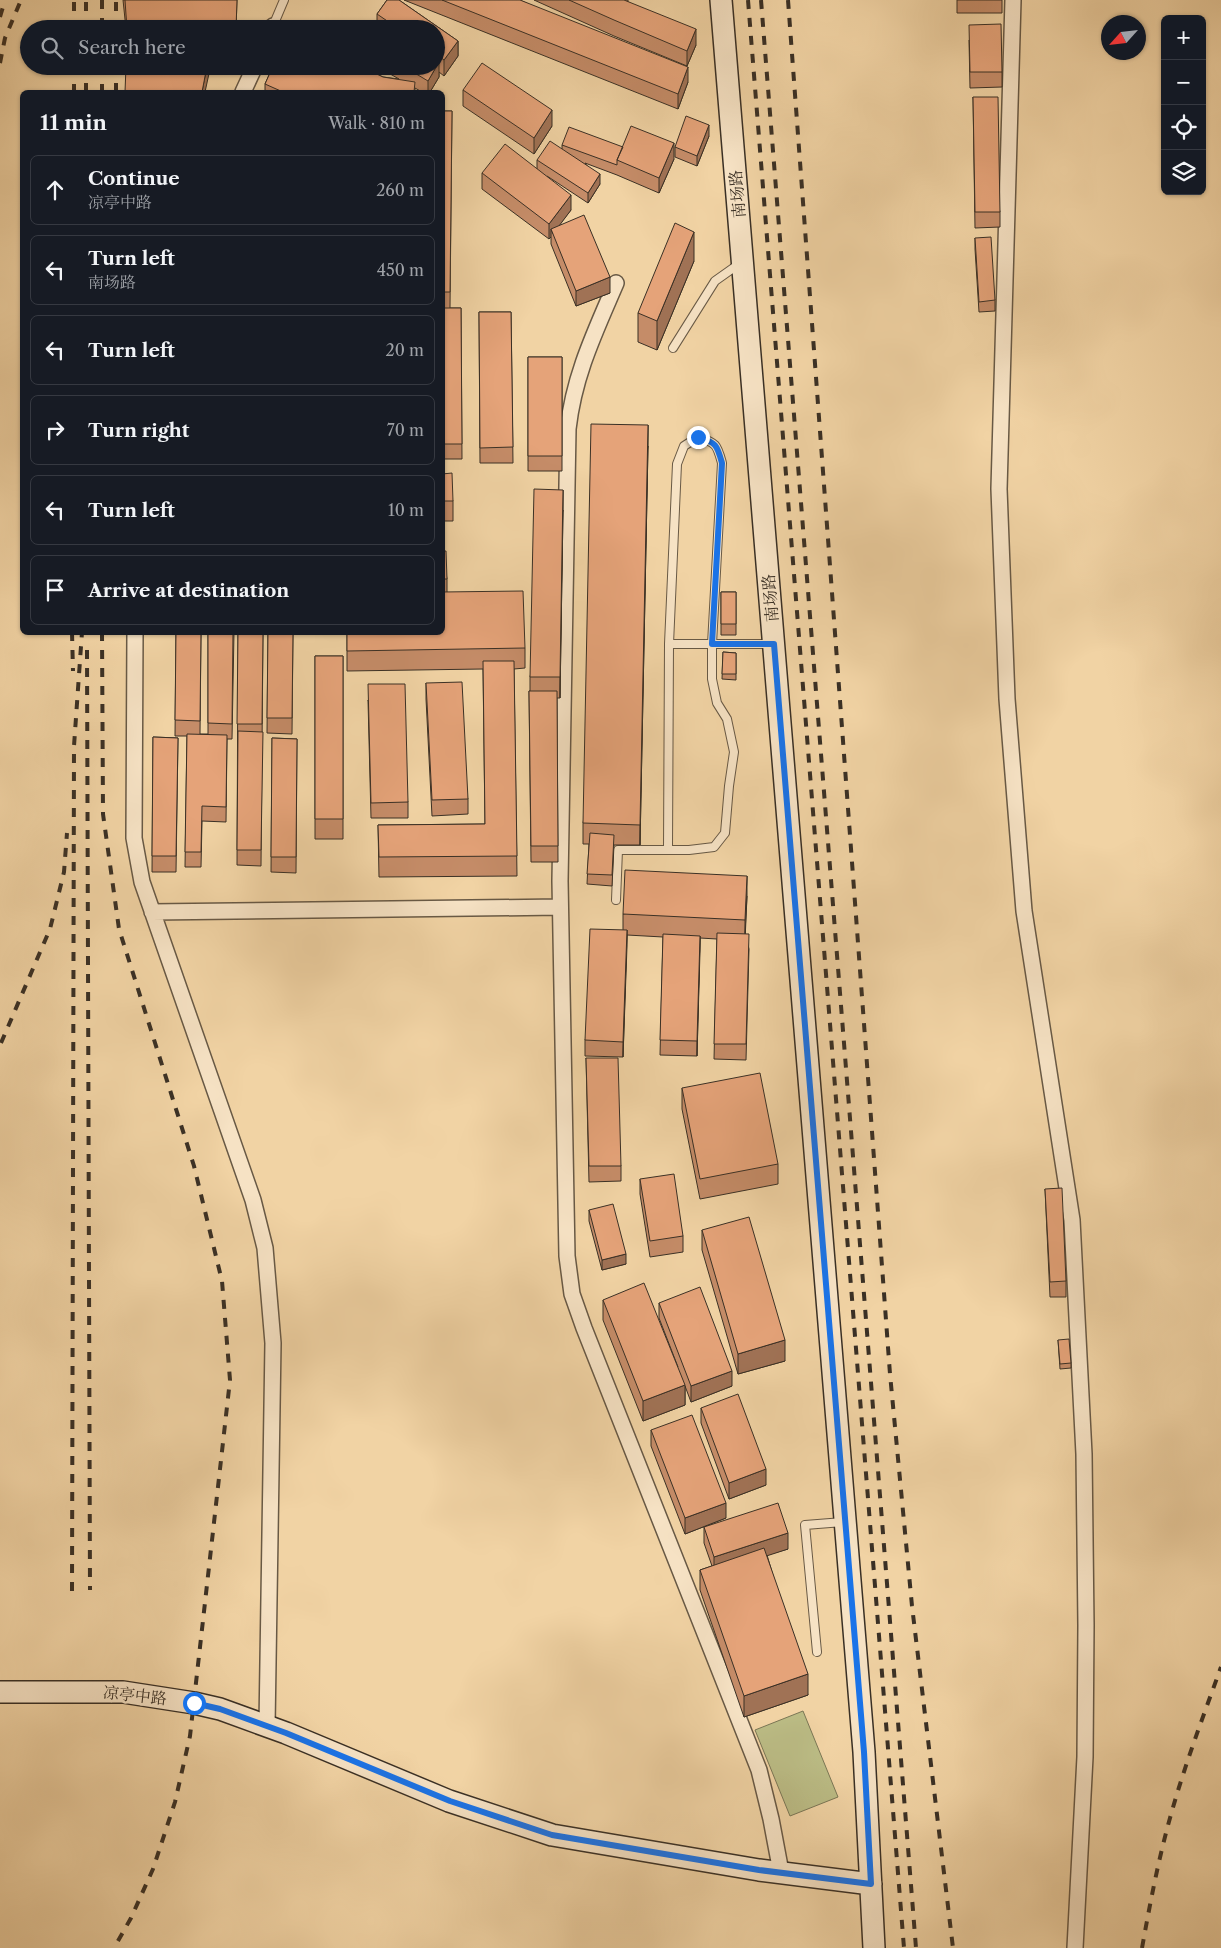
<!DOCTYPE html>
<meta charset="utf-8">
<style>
body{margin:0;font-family:"Libre Caslon Text","Noto Serif SC",serif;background:#242831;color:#f1f3f6}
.controls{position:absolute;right:15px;top:15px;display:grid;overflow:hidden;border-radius:8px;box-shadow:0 1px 4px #0004}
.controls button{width:45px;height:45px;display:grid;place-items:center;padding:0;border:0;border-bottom:1px solid #363941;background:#171b24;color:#f1f3f6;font:25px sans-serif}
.compass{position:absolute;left:1101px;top:15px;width:45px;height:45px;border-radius:50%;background:#171b24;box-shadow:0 1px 4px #0004;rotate:243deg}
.stop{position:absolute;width:15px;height:15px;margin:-11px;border:4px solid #1a73e8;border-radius:50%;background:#fff}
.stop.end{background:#1a73e8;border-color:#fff;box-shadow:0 1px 5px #0008}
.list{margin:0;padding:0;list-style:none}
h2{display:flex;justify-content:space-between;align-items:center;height:65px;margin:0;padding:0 20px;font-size:21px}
h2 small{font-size:16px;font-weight:400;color:#9ea1a6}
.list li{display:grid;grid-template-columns:32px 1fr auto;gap:15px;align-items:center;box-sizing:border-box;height:70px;margin:0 10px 10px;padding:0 10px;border:1px solid #363941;border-radius:8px}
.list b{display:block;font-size:19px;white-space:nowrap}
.list p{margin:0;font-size:16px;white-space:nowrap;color:#9ea1a6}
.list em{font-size:16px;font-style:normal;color:#9ea1a6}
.icon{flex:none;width:28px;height:28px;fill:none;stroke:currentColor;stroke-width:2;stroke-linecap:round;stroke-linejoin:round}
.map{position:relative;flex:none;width:1221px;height:1948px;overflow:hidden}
.search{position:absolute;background:#171b24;box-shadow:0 1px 4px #0004;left:20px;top:20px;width:425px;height:55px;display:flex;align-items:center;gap:12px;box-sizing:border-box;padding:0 18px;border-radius:28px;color:#9ea1a6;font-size:19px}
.panel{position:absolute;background:#171b24;box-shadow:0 1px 4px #0004;left:20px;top:90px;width:425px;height:545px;border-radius:8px}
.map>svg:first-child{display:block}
.green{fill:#bbbc85;stroke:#7a7655}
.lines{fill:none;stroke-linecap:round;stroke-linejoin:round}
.lane-casing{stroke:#685945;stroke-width:10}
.street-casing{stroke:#685945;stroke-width:18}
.secondary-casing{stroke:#3a3025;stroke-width:24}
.lane{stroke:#f6e2c4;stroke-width:8}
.street{stroke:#f6e2c4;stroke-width:15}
.secondary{stroke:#f6e2c4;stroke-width:21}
.rail{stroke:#3a3025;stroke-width:4;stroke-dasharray:9 9;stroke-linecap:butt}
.wall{fill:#c58c68;stroke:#3a3025}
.shaded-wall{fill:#a07255;stroke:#3a3025}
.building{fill:#e5a379;stroke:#3a3025}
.route{stroke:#1a73e8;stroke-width:6}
.labels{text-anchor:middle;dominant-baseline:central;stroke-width:5;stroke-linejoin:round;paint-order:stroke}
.street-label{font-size:16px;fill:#3a3025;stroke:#f6e2c4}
</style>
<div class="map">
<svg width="1221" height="1948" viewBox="0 0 1221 1948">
<rect width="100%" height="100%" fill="#f1d3a4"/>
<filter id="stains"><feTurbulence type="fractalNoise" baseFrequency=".004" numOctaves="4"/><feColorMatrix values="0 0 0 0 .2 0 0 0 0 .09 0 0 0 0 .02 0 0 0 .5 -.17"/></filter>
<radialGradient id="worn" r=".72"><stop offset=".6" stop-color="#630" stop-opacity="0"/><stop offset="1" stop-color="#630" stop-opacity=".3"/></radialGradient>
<path class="green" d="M803 1711 838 1797 790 1816 755 1730Z"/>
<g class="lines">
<defs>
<path id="lane" d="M275 27 273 26 284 0
M673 348 715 281 739 264
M669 644H772
M616 900 618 850H689L714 847 725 833 729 786 734 752 727 719 717 703 712 679V644L722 463C717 445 717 443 698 437L684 446 677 464 669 644 668 849
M817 1652 805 1525 843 1522"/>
<path id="street" d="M1013 0 999 489 1007 699 1024 911 1072 1220 1084 1454 1086 1625 1085 1757 1075 1948
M272 29 273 26
M243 92 255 66
M616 283C595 332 574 375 568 429L560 881 567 1256 572 1294 584 1328 759 1770 771 1819 781 1872
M135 632 134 838 142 882 253 1200 265 1248 273 1343 267 1726
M152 912 560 907"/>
<path id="secondary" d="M721 0 864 1752 874 1948
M0 1692H123L194 1703 220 1709 286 1733 449 1801 552 1835 759 1870 871 1884"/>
</defs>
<use href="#lane" class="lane-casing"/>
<use href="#street" class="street-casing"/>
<use href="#secondary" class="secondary-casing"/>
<use href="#lane" class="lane"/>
<use href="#street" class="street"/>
<use href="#secondary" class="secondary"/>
<path class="rail" d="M102 0V29
M748 0 904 1948
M761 0 916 1948
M788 0 890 1374 912 1606 953 1948
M0 17 5 0
M74 29V0
M86 29V0
M116 29V0
M0 63 5 38 21 0
M74 66V92
M102 66V92
M86 92V66
M116 92V66
M72 632 73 671
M102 632 103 814 119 929 194 1166 222 1281 230 1380 190 1736 175 1802 153 1869 131 1918 114 1948
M87 650 90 1590
M1 1043 50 929 64 872 67 833
M72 1591 74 746 82 632
M1142 1948C1150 1904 1158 1861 1170 1818 1184 1767 1203 1717 1221 1667"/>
</g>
<path class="wall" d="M123 0H237L236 29H126Z
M387 0H399L458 41V56L444 76 439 72V77L430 92H422L415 88V92H265V84L273 66H360L383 77 399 79 376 66H436V29H363L367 21 377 27V14Z
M404 0H520L688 82 678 109Z
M534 0H628V2L696 45 687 66 614 36Z
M957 0H1002V13H957Z
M969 40 1002 72V87L970 88Z
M126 66H235V70Z
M463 90 552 126 534 154 463 106Z
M973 97 1000 212V227L975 228Z
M442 111H452L450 308H461L462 459H442Z
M709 136 697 166 675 157V147Z
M562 145 623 147 674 159 659 193 617 175 585 163 600 184 588 203 547 176 571 210 559 225 610 293 576 306 551 244V237L549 239 482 189V173L537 169V160L562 149Z
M975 238 995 300V311L979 312 975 249Z
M694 261 657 350 638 342V313Z
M479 312H511L513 463H480Z
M528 357H562V471H528Z
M648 446 640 845H614L612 886 587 884 589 844H583V823Z
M442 474 453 501V521H442Z
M563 510 560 698H557L558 862H531L529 691H530V677Z
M442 551 447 579V592L525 648V668L514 669 517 876 379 877 378 825 485 824 483 669 347 671V632H442Z
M721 592H736V635H721Z
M176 632H201L200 734H208V632H234L232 739H227L226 822 202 821 201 867H185L187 736H175Z
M238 632H263L261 866 237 865Z
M268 632H293L292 734 267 733Z
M723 652 736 653V680L722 679Z
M315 656H343V839H315Z
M426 683 468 799V814L432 816 426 699Z
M368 700 408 802V818H371Z
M153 737 178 738 176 872H152Z
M272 738 297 739 296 873 271 872Z
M747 896 745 933 749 949 746 1060 714 1059 717 939 700 938 697 1056 660 1055 663 937 627 935 623 1057 585 1056V1040L623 930V914Z
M586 1058 621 1166V1181L589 1182Z
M682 1088 778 1164V1184L700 1199 682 1109Z
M640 1179 683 1236V1252L650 1257 640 1194Z
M1045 1189 1066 1281V1297H1050Z
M589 1210 626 1264 602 1270 589 1221Z
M702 1230 785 1361 738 1374 702 1250Z
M603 1300 678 1367 659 1318V1303L732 1386 691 1402 685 1386V1405L643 1421 603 1320Z
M1058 1340 1071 1363V1368L1060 1369Z
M701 1408 766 1485 729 1499 701 1423Z
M651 1430 726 1518 685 1534 651 1446Z
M704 1527 788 1549 767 1555 808 1695 744 1717 700 1590V1570L712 1566 704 1543Z"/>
<path class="shaded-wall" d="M696 29V45L687 66V51Z
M458 41V56L444 76V60Z
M439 62V77L430 92H428V81Z
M207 66H210V69L205 92H202Z
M688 67V82L678 109V94Z
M552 110V126L534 154V138Z
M709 125V136L697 166V156Z
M674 143V159L659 193V178Z
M600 174V184L588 203V193Z
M571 195V210L553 234 551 229V237L549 239V224Z
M694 232V261L657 350V321Z
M610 277V293L576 306V291Z
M648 425V446L640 845V825Z
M563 490V510L560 698V677Z
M747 876V896L745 941V920Z
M627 930V946L623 1057V1042Z
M700 936V951L697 1056V1041Z
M626 1254V1264L602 1270V1260Z
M785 1340V1361L738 1374V1354Z
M732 1371V1386L691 1402V1386Z
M685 1385V1405L643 1421V1401Z
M766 1469V1485L729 1499V1483Z
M726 1503V1518L685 1534V1518Z
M788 1533V1549L714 1573V1557Z
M808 1674V1695L744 1717V1696Z"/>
<path class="building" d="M125 0H237L236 29H127Z
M387 0H399L458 41 444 60 436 54V29H399L377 14Z
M442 0H520L688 67 678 94Z
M569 0H624L696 29 687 51 614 20Z
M367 21 381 29H363Z
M1001 24 1002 72H970L969 25Z
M436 60 439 62 428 81 403 66H436Z
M482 63 552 110 534 138 463 90Z
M126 66H207L202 92H125Z
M273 66H360L383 77 415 82 414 92H283L265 84Z
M973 97H998L1000 212H975Z
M442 111H452L450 292H442Z
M686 116 709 125 697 156 675 147Z
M631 126 674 143 659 178 617 160Z
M569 127 623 147 617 160V165L562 145Z
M550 141 600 174 588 193 537 160Z
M505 144 571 195 549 224 482 173Z
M584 215 610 277 576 291 551 229Z
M675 223 694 232 657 321 638 313Z
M991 237 995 300 979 302 975 238Z
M442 308H461L462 444H442Z
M479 312H511L513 447 480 448Z
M528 357H562V456H528Z
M591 424 648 425 640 825 583 823Z
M452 473 453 501H442V474Z
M534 489 563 490 560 677H530Z
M442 551H446L447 579H442Z
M523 591 525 648 347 651V632H442V592Z
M721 592H736V624H721Z
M176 632H201L200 721 175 720Z
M208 632H233L232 724 208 723Z
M238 632H263L262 724H237Z
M268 632H293L292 718H267Z
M723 652 736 653V674H722Z
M315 656H343V819H315Z
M483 661H514L517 856 379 857 378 825 485 824Z
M462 682 468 799 432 800 426 683Z
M368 684H405L408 802 371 803Z
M529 691H557L558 846H531Z
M238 731 263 732 261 850H237Z
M187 734 227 735 226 807 202 806 201 852H185Z
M153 737 178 738 176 856H152Z
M272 738 297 739 296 857H271Z
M590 833 614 835 612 875 587 874Z
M625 870 747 876 745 920 623 914Z
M590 929 627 930 623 1042 585 1040Z
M717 933 749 934 746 1044H714Z
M663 934 700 936 697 1041 660 1040Z
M586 1058H618L621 1166H589Z
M760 1073 778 1164 700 1179 682 1088Z
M674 1174 683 1236 650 1241 640 1179Z
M1062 1188 1066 1281 1050 1282 1045 1189Z
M613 1204 626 1254 602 1260 589 1210Z
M749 1217 785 1340 738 1354 702 1230Z
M644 1283 685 1385 643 1401 603 1300Z
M700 1287 732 1371 691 1386 659 1303Z
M1069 1339 1071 1363 1060 1364 1058 1340Z
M738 1394 766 1469 729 1483 701 1408Z
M692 1415 726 1503 685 1518 651 1430Z
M778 1503 788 1533 714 1557 704 1527Z
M764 1548 808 1674 744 1696 700 1570Z"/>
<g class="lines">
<path class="route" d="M194 1703 220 1709 286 1733 450 1801 552 1835 759 1870 871 1884 864 1752 774 644H712L722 463C717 445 717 443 698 437"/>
</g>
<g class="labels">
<g class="street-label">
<text transform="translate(737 194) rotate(-95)">南场路</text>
<text transform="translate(770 598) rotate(-95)">南场路</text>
<text transform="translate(135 1695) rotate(6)">凉亭中路</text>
</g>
</g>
<rect width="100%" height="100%" filter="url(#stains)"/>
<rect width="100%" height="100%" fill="url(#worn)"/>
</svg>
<div class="controls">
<button>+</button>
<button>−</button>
<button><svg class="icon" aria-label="locate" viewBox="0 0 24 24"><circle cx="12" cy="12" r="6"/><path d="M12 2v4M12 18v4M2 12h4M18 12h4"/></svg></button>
<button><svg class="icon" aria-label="layers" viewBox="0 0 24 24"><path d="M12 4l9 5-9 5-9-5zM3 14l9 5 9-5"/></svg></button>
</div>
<svg class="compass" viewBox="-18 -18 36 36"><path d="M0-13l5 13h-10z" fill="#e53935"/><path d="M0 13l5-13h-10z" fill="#9ea1a6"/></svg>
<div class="stop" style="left:194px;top:1703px"></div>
<div class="stop end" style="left:698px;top:437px"></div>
<div class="search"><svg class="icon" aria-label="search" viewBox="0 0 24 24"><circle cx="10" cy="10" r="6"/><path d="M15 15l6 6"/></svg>Search here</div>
<section class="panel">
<h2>11 min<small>Walk · 810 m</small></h2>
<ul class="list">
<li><svg class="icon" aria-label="ahead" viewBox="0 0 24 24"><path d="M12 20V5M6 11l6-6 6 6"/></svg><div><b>Continue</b><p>凉亭中路</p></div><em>260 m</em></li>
<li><svg class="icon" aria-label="left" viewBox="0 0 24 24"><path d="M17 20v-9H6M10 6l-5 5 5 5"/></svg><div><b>Turn left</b><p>南场路</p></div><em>450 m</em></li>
<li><svg class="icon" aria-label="left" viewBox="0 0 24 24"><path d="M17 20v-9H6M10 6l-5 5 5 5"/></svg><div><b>Turn left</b></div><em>20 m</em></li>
<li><svg class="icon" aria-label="right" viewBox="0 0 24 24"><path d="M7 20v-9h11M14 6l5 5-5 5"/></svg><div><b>Turn right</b></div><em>70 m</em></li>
<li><svg class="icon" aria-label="left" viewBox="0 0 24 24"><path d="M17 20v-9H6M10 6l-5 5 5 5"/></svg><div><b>Turn left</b></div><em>10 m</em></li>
<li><svg class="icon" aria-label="arrive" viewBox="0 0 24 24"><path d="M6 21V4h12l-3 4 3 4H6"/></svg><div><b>Arrive at destination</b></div></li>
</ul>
</section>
</div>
